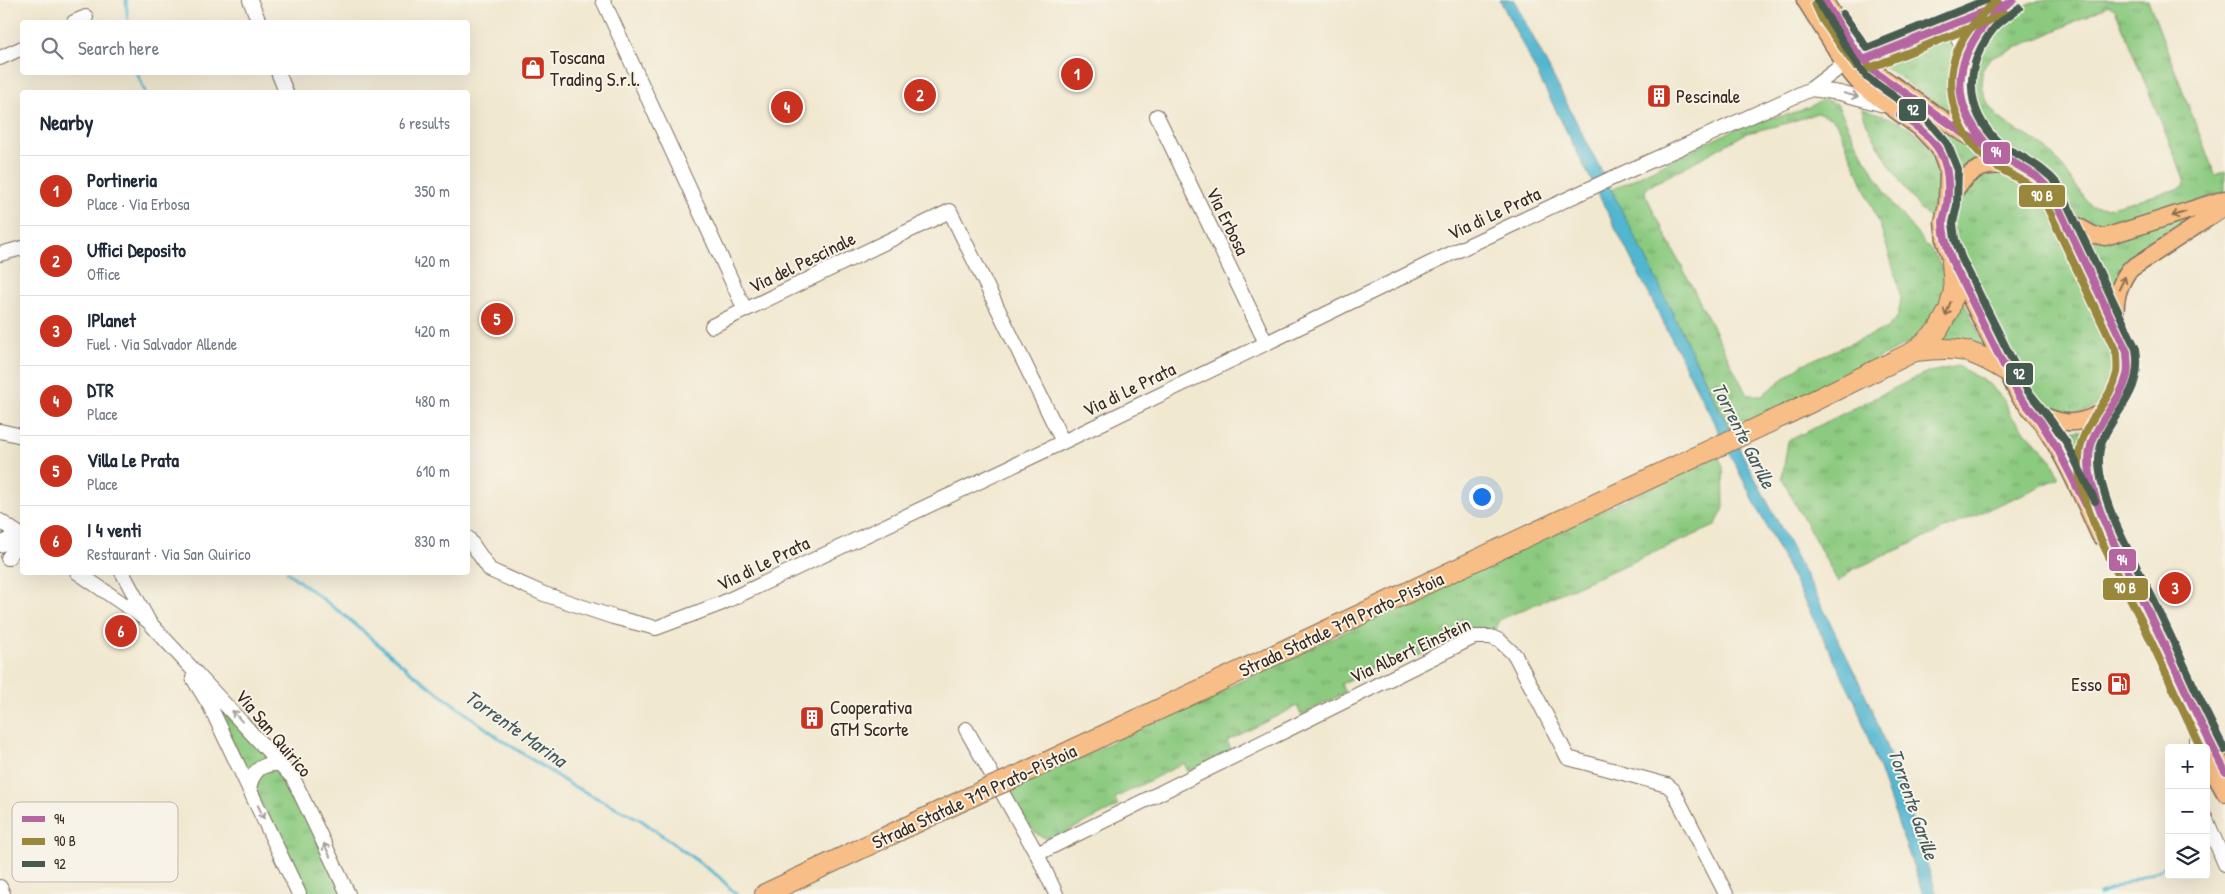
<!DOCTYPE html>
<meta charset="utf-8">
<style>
body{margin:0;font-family:"Patrick Hand",sans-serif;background:#f6f6f7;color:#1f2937}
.controls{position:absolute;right:15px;bottom:15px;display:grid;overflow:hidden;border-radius:5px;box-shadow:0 5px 20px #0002}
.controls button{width:45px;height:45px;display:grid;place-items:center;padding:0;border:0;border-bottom:1px solid #e0e1e3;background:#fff;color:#1f2937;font:25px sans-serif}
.you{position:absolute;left:1481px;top:496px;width:18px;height:18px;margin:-12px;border:4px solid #fff;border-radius:50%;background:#1a73e8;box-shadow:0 0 0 8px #1a73e833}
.badge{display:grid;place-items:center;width:32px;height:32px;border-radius:50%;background:#c8321e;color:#fff;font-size:16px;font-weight:700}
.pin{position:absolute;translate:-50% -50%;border:2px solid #fff;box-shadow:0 1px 5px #0006}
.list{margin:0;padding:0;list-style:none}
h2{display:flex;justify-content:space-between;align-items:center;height:65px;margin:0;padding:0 20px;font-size:21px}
h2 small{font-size:16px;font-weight:400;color:#747a83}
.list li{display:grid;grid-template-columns:32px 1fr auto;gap:15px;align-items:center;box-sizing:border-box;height:70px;padding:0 20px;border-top:1px solid #e0e1e3}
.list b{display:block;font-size:19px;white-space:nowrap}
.list p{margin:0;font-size:16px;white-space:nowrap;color:#747a83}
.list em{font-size:16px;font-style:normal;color:#747a83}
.icon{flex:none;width:28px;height:28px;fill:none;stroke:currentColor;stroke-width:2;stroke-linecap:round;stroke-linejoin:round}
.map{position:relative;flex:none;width:2225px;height:894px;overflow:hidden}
.search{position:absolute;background:#fff;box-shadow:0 5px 20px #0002;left:20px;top:20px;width:450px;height:55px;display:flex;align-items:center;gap:12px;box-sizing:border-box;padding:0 18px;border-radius:5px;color:#747a83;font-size:19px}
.panel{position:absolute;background:#fff;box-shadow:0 5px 20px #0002;left:20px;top:90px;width:450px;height:485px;border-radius:5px}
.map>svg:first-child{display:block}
.grass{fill:url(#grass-tufts);stroke:#647a4f;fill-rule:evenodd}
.water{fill:#51b6d0;stroke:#467077}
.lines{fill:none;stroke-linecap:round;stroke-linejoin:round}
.stream{stroke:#51b6d0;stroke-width:3}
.minor-casing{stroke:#7b6c5c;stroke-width:16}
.major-casing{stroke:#7b6c5c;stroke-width:19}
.highway-casing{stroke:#7b6c5c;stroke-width:22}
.minor{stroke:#fff;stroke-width:14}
.major{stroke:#f7be87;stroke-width:16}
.highway{stroke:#f7be87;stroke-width:20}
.highway-bridge-casing{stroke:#7b6c5c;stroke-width:22;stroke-linecap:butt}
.highway-bridge{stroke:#f7be87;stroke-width:20}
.bus-1-casing{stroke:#f7f3e8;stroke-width:11}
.bus-2-casing{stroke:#f7f3e8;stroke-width:11}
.bus-3-casing{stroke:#f7f3e8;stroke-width:11}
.bus-1{stroke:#b566a0;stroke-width:8}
.bus-2{stroke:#99873c;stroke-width:8}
.bus-3{stroke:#465b4f;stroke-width:8}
.oneway{stroke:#a79f9a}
.oneway2{stroke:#906d4d}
.labels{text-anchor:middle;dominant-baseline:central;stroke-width:4;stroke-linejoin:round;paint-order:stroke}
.poi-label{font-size:19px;fill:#3b2a1e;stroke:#f7f3e8;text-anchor:start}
.street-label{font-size:19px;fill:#3b2a1e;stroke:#f7f3e8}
.water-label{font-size:20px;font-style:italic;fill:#435b5c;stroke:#f7f3e8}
.key{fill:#f7f3e8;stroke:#bfb7ab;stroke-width:1}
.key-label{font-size:14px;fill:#3b2a1e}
.line-badge{stroke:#f7f3e8;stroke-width:2}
.badge-label{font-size:14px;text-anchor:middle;font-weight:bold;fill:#fff}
</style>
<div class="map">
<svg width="2225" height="894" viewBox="0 0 2225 894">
<defs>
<pattern id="grass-tufts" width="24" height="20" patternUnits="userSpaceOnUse" patternTransform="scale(1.25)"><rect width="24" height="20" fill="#8cca80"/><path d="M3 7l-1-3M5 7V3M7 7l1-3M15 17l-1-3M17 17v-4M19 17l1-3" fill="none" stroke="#74a468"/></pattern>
</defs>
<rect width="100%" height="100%" fill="#f7f3e8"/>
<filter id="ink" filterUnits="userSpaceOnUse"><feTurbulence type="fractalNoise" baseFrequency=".02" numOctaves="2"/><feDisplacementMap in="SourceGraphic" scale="10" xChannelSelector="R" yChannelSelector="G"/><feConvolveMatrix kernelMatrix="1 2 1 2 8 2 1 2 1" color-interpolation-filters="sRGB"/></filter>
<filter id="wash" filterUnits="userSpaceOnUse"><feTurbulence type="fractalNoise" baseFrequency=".0096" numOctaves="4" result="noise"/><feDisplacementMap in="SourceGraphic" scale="20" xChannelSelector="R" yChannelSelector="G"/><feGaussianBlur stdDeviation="1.12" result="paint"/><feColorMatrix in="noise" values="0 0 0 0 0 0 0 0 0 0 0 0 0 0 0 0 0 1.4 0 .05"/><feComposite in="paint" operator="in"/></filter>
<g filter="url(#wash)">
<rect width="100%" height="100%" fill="#f1e8d0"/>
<path class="grass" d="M2041 0H2148L2215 175 2225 171V192L2105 232 2075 219C2068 205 2062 187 2050 176 2031 158 2004 148 1986 128 1960 100 1966 53 1991 27 2004 14 2024 7 2041 0ZM2108 6 2115 9 2185 181 2184 186 2178 189 2107 208 2091 206C2076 189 2066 169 2051 153 2027 129 1986 126 1982 82 1981 70 1983 66 1991 58L2046 35Z
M1942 34 1955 42 1958 52 1953 81 1956 117 1879 63Z
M1845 48 1856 64 1869 76 1985 156 1984 158 1972 162 1955 172 1948 149 1937 131 1870 82 1858 71Z
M1825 100 1837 104 1861 151 1893 205 1937 258 1945 272 1947 287 1940 313 1915 340 1731 431 1611 190 1752 121 1792 114ZM1817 113 1833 119 1839 127 1881 228 1897 280 1901 299 1898 316 1887 328 1803 364 1762 395H1747L1646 196 1645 191 1648 187 1747 133 1788 123Z
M1862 109C1894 116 1937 137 1941 174 1942 191 1933 204 1932 220 1917 213 1863 125 1862 109Z
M1996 173C2017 174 2027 179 2042 193L2114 343C2120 362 2120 382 2106 397 2088 418 2055 420 2034 401 2019 386 2010 360 2001 341 1986 307 1969 274 1954 241 1945 208 1964 179 1996 173Z
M2219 205 2111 290 2109 291 2083 236Z
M1960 293 1987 350 1934 341Z
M1958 366 1989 384 2003 399 2011 416 2052 460 2059 478 1852 570 1838 582 1782 479 1788 441 1925 373Z
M2087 430 2081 459H2080L2067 432Z
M1718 456 1723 466 1724 508 1715 526 1499 620 1495 630 1474 628 1415 657 1411 649 1341 684 1345 693 1301 715 1297 706 1227 741 1231 750 1188 772 1184 763 1115 798 1118 806 1054 838C1048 838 1044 838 1038 835 1031 830 1012 799 1008 791Z
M216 703 271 760 247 775Z
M276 769 286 775 343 894H304L256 791 259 774Z"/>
<path class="water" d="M1500 0H1514L1646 258 1723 417 1825 612 1868 700 1892 761 1894 772 1902 790 1937 894H1923L1855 701Z"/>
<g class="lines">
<path class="stream" d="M126 0 128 22
M137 72 145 92
M287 572 345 616 412 673 499 738 569 784 641 820 718 876 736 894
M2100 894 2169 865"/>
</g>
</g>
<g filter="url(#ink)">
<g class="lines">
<defs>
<path id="minor" d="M250 0 259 22
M603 0 745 310 950 211 1063 442
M74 22 86 17
M1945 29C1959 34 1963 45 1963 59
M0 58 22 48
M1863 60 1999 6
M278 72 286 92
M1811 89 1840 93 1884 105
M1157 116 1266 343
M1988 146C1983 139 1976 132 1972 125 1942 74 1972 34 2010 2
M0 254 22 248
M712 326 745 310
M0 431 22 436
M0 521 22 536
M468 538 490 570 544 594 613 617 656 628 720 604 1063 442 1431 263 1608 180 1811 89 1844 64
M0 545 18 533
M8 558 18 544V533
M77 572 148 621 293 778 348 894
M122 572 148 620
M193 678 210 706 299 894
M966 729 1037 854 1056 894
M2197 740V748
M249 789C252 771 262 763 279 764
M2206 819 2225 864
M1037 854 1466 641 1474 637H1491L1500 641 1515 655 1568 758 1667 785 1673 790 1726 894
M0 887 3 894"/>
<path id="major" d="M1805 0 1850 72 1861 85 1920 128 1939 148 1948 172 1947 204 1943 222 1945 241 1952 261 2019 396C2058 437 2077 485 2100 536
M1824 0 1854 49 1875 72 1963 133 2036 176 2050 190 2127 352C2127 359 2128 368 2127 375 2118 407 2090 423 2089 460 2088 499 2130 573 2148 611 2173 664 2196 719 2225 771
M1949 201C1964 172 1981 161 2013 167
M2065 219 2093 235 2105 237 2225 199
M2116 320C2114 301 2118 286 2129 270L2225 207
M2034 412C2064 425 2077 427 2106 410
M2207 760 2225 793"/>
<path id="highway" d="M1915 351C1957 346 1969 348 2005 370
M1011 779 1791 412 1915 351 1938 330 1949 310 1954 290 1952 261
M765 894 987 789"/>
</defs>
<use href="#minor" class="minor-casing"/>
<use href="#major" class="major-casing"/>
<use href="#highway" class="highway-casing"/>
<use href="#minor" class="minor"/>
<use href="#major" class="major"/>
<use href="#highway" class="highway"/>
<defs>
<path id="highway-bridge" d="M987 789 1011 779"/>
</defs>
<use href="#highway-bridge" class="highway-bridge-casing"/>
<use href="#highway-bridge" class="highway-bridge"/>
<defs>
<path id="bus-1" d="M1824 0 1854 49 1875 72 1963 133 2036 176 2050 190 2127 352C2127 359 2129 368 2127 375 2120 406 2089 426 2089 460 2089 506 2128 569 2148 611 2174 664 2197 719 2225 771
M1863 60 2001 5
M1900 115C1937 139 1953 158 1947 204 1946 211 1943 217 1943 223 1943 237 1948 249 1952 261L2019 396 2040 421 2057 448 2086 505
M1990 149C1980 136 1971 125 1965 110 1949 66 1978 23 2013 0"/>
<path id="bus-2" d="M1997 0C1962 31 1942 63 1955 110 1961 128 1971 146 1985 158 2003 174 2026 178 2042 196L2117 354C2117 360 2118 367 2117 373 2110 405 2080 422 2079 459 2077 506 2118 572 2138 614 2160 658 2179 704 2201 748
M1815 4 1823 21 1855 66
M1867 69 2005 14"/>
<path id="bus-3" d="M1817 0 1858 66 1868 78 1927 120 1947 143 1958 170 1957 205 1953 223 1955 239 1961 257 2027 390 2047 415 2066 442 2095 501
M2019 8C2011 14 2002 20 1995 27 1964 64 1963 109 1999 143 2004 148 2013 152 2019 155 2034 164 2047 171 2058 185L2136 349C2145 402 2098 419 2099 461 2100 506 2137 565 2156 605 2180 654 2200 703 2225 750
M1843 14 1867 48 1986 0"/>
</defs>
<use href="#bus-1" class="bus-1-casing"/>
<use href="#bus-2" class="bus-2-casing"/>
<use href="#bus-3" class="bus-3-casing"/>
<use href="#bus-1" class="bus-1"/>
<use href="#bus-2" class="bus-2"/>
<use href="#bus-3" class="bus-3"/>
</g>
<defs><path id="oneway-shaft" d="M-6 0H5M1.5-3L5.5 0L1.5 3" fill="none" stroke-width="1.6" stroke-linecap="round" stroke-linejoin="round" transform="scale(1.25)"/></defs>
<g class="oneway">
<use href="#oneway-shaft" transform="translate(1851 95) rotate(13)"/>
<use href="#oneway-shaft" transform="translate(237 716) rotate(-132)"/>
<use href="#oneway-shaft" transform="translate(261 812) rotate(65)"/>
<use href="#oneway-shaft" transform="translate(327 850) rotate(-115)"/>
</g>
<g class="oneway2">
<use href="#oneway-shaft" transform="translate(2179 214) rotate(162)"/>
<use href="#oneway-shaft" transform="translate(2122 283) rotate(-64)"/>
<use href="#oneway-shaft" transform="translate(1948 309) rotate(110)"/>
</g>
</g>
<defs>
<symbol id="shop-square" viewBox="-11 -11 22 22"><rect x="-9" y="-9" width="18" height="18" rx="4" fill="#c8321e" stroke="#f7f3e8"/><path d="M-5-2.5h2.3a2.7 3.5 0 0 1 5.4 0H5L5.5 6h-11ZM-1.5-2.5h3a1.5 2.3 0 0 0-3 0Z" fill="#fff"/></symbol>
<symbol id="building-square" viewBox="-11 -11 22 22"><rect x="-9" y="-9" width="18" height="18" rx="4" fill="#c8321e" stroke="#f7f3e8"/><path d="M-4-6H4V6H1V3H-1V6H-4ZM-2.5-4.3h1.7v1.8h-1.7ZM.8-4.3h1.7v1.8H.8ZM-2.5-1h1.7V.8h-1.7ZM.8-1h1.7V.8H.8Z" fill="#fff"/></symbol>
<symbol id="fuel-square" viewBox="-11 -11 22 22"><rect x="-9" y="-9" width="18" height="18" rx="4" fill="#c8321e" stroke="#f7f3e8"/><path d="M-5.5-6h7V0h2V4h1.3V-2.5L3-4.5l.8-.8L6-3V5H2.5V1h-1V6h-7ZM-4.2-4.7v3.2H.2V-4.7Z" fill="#fff"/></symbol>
</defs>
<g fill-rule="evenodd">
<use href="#shop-square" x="519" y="54" width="28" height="28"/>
<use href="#building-square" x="1645" y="82" width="28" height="28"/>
<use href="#fuel-square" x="2105" y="670" width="28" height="28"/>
<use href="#building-square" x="798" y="704" width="28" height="28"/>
</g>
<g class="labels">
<g class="poi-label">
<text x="550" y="57">Toscana<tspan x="550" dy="22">Trading S.r.l.</tspan></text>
<text x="1676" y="96">Pescinale</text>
<text x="2102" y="684" text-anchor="end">Esso</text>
<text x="830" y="707">Cooperativa<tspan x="830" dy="22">GTM Scorte</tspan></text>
</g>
<g class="street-label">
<text transform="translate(1494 213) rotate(-25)">Via di Le Prata</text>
<text transform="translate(1228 221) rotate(64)">Via Erbosa</text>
<text transform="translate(802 262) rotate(-26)">Via del Pescinale</text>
<text transform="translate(1129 389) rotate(-26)">Via di Le Prata</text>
<text transform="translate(763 563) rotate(-26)">Via di Le Prata</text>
<text transform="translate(1341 624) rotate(-25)">Strada Statale 719 Prato-Pistoia</text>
<text transform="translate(1410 650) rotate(-25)">Via Albert Einstein</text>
<text transform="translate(274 733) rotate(50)">Via San Quirico</text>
<text transform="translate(974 796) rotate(-25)">Strada Statale 719 Prato-Pistoia</text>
</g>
<g class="water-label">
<text transform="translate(1744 435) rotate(63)">Torrente Garille</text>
<text transform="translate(516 728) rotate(35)">Torrente Marina</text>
<text transform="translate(1914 804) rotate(71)">Torrente Garille</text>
</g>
</g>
<rect x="12" y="802" width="166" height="80" rx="8" class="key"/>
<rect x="22" y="816" width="23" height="6" fill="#b566a0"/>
<rect x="22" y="838" width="23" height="7" fill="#99873c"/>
<rect x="22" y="861" width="23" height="6" fill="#465b4f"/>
<g class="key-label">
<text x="54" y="824">94</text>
<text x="54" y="846">90 B</text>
<text x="54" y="869">92</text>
</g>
<g class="line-badge">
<rect x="1898" y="98" width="29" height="24" rx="5" fill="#465b4f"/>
<rect x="1982" y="141" width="29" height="24" rx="5" fill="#b566a0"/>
<rect x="2018" y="184" width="48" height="24" rx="5" fill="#99873c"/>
<rect x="2005" y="362" width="29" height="24" rx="5" fill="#465b4f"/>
<rect x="2108" y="548" width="29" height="24" rx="5" fill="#b566a0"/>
<rect x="2102" y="577" width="47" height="24" rx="5" fill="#99873c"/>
</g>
<g class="badge-label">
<text x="1913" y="115">92</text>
<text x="1996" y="157">94</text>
<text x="2042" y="201">90 B</text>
<text x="2019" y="379">92</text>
<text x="2122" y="565">94</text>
<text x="2125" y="593">90 B</text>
</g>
</svg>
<div class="controls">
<button>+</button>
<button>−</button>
<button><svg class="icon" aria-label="layers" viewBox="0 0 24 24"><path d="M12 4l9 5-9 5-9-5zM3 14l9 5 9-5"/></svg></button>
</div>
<div class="you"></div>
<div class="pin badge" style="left:1077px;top:74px">1</div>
<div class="pin badge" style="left:920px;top:95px">2</div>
<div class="pin badge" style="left:2175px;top:588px">3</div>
<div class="pin badge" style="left:787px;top:107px">4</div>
<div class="pin badge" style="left:497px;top:319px">5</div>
<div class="pin badge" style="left:121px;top:631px">6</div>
<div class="search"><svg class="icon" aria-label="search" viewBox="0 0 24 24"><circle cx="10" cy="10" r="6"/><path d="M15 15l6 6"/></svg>Search here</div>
<section class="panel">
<h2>Nearby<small>6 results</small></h2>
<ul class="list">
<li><span class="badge">1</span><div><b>Portineria</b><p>Place · Via Erbosa</p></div><em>350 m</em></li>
<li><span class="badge">2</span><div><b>Uffici Deposito</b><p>Office</p></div><em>420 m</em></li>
<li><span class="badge">3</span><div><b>IPlanet</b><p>Fuel · Via Salvador Allende</p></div><em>420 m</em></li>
<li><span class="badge">4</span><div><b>DTR</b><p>Place</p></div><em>480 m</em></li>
<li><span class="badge">5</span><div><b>Villa Le Prata</b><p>Place</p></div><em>610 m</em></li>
<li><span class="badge">6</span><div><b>I 4 venti</b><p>Restaurant · Via San Quirico</p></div><em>830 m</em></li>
</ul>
</section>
</div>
